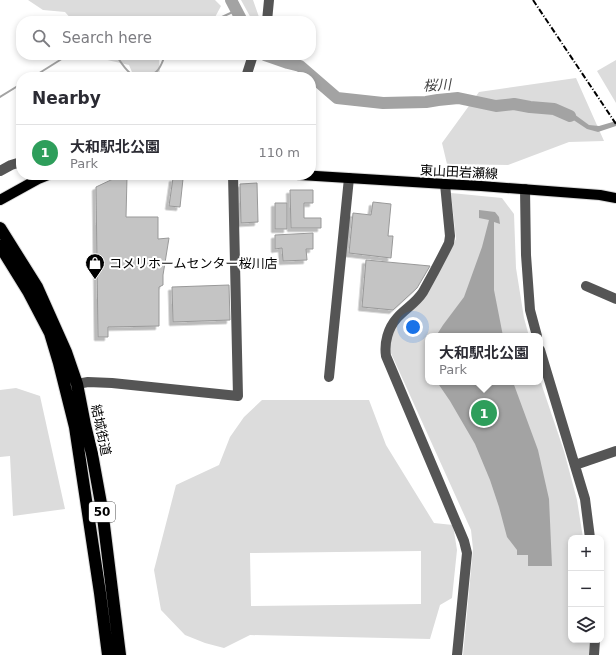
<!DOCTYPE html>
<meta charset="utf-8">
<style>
body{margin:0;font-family:"DejaVu Sans","Noto Sans JP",sans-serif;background:#f7f7f7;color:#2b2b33}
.controls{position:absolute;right:12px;bottom:12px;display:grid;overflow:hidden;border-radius:8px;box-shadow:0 2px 6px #0003}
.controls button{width:36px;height:36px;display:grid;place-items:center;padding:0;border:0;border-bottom:1px solid #e1e1e2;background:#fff;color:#2b2b33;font:20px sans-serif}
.you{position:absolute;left:413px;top:327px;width:14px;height:14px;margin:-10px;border:3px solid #fff;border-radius:50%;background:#1a73e8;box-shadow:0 0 0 6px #1a73e833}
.badge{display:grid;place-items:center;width:26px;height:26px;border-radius:50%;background:#db2777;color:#fff;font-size:13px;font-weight:700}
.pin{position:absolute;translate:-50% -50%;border:2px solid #fff;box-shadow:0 1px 4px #0006}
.popup{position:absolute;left:425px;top:333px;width:118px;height:52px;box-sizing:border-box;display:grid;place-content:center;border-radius:8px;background:#fff;filter:drop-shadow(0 1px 3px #0005);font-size:13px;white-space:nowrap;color:#7c7c81}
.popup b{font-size:15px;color:#2b2b33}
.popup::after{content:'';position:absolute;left:50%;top:100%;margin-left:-8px;border:8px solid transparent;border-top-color:#fff}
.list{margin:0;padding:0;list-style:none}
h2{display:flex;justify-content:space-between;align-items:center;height:52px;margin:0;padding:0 16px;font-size:17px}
h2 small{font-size:13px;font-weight:400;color:#7c7c81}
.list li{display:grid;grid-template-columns:26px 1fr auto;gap:12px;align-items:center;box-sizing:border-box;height:56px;padding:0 16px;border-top:1px solid #e1e1e2}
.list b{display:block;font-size:15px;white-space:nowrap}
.list p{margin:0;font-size:13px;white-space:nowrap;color:#7c7c81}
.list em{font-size:13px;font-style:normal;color:#7c7c81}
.icon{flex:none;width:22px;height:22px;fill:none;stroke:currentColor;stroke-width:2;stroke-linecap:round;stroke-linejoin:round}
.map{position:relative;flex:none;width:616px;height:655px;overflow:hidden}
.search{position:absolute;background:#fff;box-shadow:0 2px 6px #0003;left:16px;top:16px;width:300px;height:44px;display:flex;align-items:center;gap:10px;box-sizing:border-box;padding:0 14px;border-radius:16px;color:#7c7c81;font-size:15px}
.panel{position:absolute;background:#fff;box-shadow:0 2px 6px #0003;left:16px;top:72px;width:300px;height:108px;border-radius:16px}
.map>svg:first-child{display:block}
.green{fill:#dcdcdc;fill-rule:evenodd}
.water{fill:#a3a3a3}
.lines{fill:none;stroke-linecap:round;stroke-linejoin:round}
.stream{stroke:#a3a3a3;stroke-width:2}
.river{stroke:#a3a3a3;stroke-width:12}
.building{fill:#c4c4c4;stroke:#999;filter:url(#shadow)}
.major-casing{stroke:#dbdbdb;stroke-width:12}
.highway-casing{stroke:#dbdbdb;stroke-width:14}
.minor{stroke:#555;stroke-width:10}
.major{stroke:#000;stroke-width:10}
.highway{stroke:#000;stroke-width:12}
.rail{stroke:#000;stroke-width:2;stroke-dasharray:6 2 1 2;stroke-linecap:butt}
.labels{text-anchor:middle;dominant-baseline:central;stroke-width:4;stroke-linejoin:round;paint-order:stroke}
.shield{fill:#fff;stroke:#4c4c4c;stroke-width:1}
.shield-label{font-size:12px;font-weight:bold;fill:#000}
.street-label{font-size:13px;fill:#000;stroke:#fff}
.poi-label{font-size:13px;fill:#000;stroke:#fff;text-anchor:start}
.water-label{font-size:14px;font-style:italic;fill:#444;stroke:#fff}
</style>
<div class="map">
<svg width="616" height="655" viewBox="0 0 616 655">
<defs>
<filter id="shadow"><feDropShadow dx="-3.5" dy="3.5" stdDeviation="0" flood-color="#0004"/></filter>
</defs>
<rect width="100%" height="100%" fill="#fff"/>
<path class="green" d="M28 0H215L221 6 213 21H73L65 12 43 10Z
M241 0H253L260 20H252Z
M100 55H159L160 77H134L129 65 103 59Z
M616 60V103L597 71Z
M576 78 604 141 569 142 508 165 447 164 442 143 479 92Z
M451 193 502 198 514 214 516 268 524 318 529 336H428V382H540V380L564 451 577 500 583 538H571V640H590L589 655H463L473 549 471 530 390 351 391 335 398 322 448 254 456 239Z
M16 388 40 396 65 509 13 516 10 456 0 457V390Z
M262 400H369L386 445 434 523 453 525 457 550 452 598 440 605 430 639 250 635 224 648 205 643 185 635 161 610 154 570 176 485 219 465 230 437 244 417ZM421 551V604L251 606 250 553Z"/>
<path class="water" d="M555 107 574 114 589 125 599 126 616 121V126L598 132 587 129 572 119 554 112Z
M479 210 495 212 499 217 500 224 494 222V290L503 336H436L443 325 464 297 482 247 489 220 479 218Z
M437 382H513L538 450 549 499 552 566H528V555H517V550L507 537 499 507 490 480 475 444 450 401Z"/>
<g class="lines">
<path class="stream" d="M192 21 199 19 222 17 237 10
M116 55C120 61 124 68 130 73 136 78 150 78 156 72 161 68 163 60 165 55
M33 77 68 55
M0 97 21 84"/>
<path class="river" d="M231 0 242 21
M265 55 288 63 300 66 337 98 383 103 426 102 438 100 458 98 496 106 514 104 530 107 554 109 570 116"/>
</g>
<path class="building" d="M127 177 126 217H158V239L169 238 163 275V285L159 287V326L108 327V337H98L96 187 113 179Z
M173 178 183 179 180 207 169 206Z
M257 183 258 222 241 223 240 184Z
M290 190H313V203H304V218H321V228H291Z
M373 202 391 204 388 236H393L391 258 349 253 353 213 371 215Z
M275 203H287V229H275Z
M313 233V249H306L307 260 283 261 282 248 275 249V235Z
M366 260 430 266 417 288 393 310 362 307Z
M229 285 230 320 173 322 172 287Z"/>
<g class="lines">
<defs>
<path id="major" d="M300 175 445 184 481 186 600 195 616 198
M0 200 38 179 48 175"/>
<path id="highway" d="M0 228 37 287 66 352 77 384 85 425 92 454 102 509 120 655
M0 246 28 291 50 333 59 363 75 427 100 593 108 655"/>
</defs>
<use href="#major" class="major-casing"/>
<use href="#highway" class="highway-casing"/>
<path class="minor" d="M267 21 269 0
M246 77 253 55
M0 171 11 165 21 162
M445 184 450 236 449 243C441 259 432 276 423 292 416 303 405 309 397 318 388 328 384 343 386 356L464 541 467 553 457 655
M525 189 526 255 530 310 537 336
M586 286 616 299
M540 350 585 499 590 538
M329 377 349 178
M77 384 88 382 112 383 238 396 233 175
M575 465 616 451
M594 655 595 640"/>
<use href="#major" class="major"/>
<use href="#highway" class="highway"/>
<path class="rail" d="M533 0 616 124"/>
</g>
<defs>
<symbol id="shop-pin" viewBox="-11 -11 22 30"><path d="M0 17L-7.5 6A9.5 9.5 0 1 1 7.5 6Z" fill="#000" stroke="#fff"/><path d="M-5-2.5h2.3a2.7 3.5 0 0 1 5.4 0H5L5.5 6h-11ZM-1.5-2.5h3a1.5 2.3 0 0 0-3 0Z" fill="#fff"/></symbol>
</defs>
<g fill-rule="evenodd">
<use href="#shop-pin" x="84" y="252" width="22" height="30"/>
</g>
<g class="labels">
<rect class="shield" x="89" y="502" width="26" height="20" rx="3"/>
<g class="shield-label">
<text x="102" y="512">50</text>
</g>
<g class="street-label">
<text transform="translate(459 172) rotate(3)">東山田岩瀬線</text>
<text transform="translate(101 430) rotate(78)">結城街道</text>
</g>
<g class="poi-label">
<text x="109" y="263">コメリホームセンター桜川店</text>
</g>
<g class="water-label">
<text transform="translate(437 85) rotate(-3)">桜川</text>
</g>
</g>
</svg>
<div class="controls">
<button>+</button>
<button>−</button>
<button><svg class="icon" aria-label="layers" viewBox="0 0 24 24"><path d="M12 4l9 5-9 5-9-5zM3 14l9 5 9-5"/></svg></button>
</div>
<div class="you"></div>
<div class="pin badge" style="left:484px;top:413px;background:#2e9e5b">1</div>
<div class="popup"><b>大和駅北公園</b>Park</div>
<div class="search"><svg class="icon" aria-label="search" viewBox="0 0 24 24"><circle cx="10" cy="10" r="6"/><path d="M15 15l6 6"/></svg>Search here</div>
<section class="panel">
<h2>Nearby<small></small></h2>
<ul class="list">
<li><span class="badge" style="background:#2e9e5b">1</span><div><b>大和駅北公園</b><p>Park</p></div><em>110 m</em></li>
</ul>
</section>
</div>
